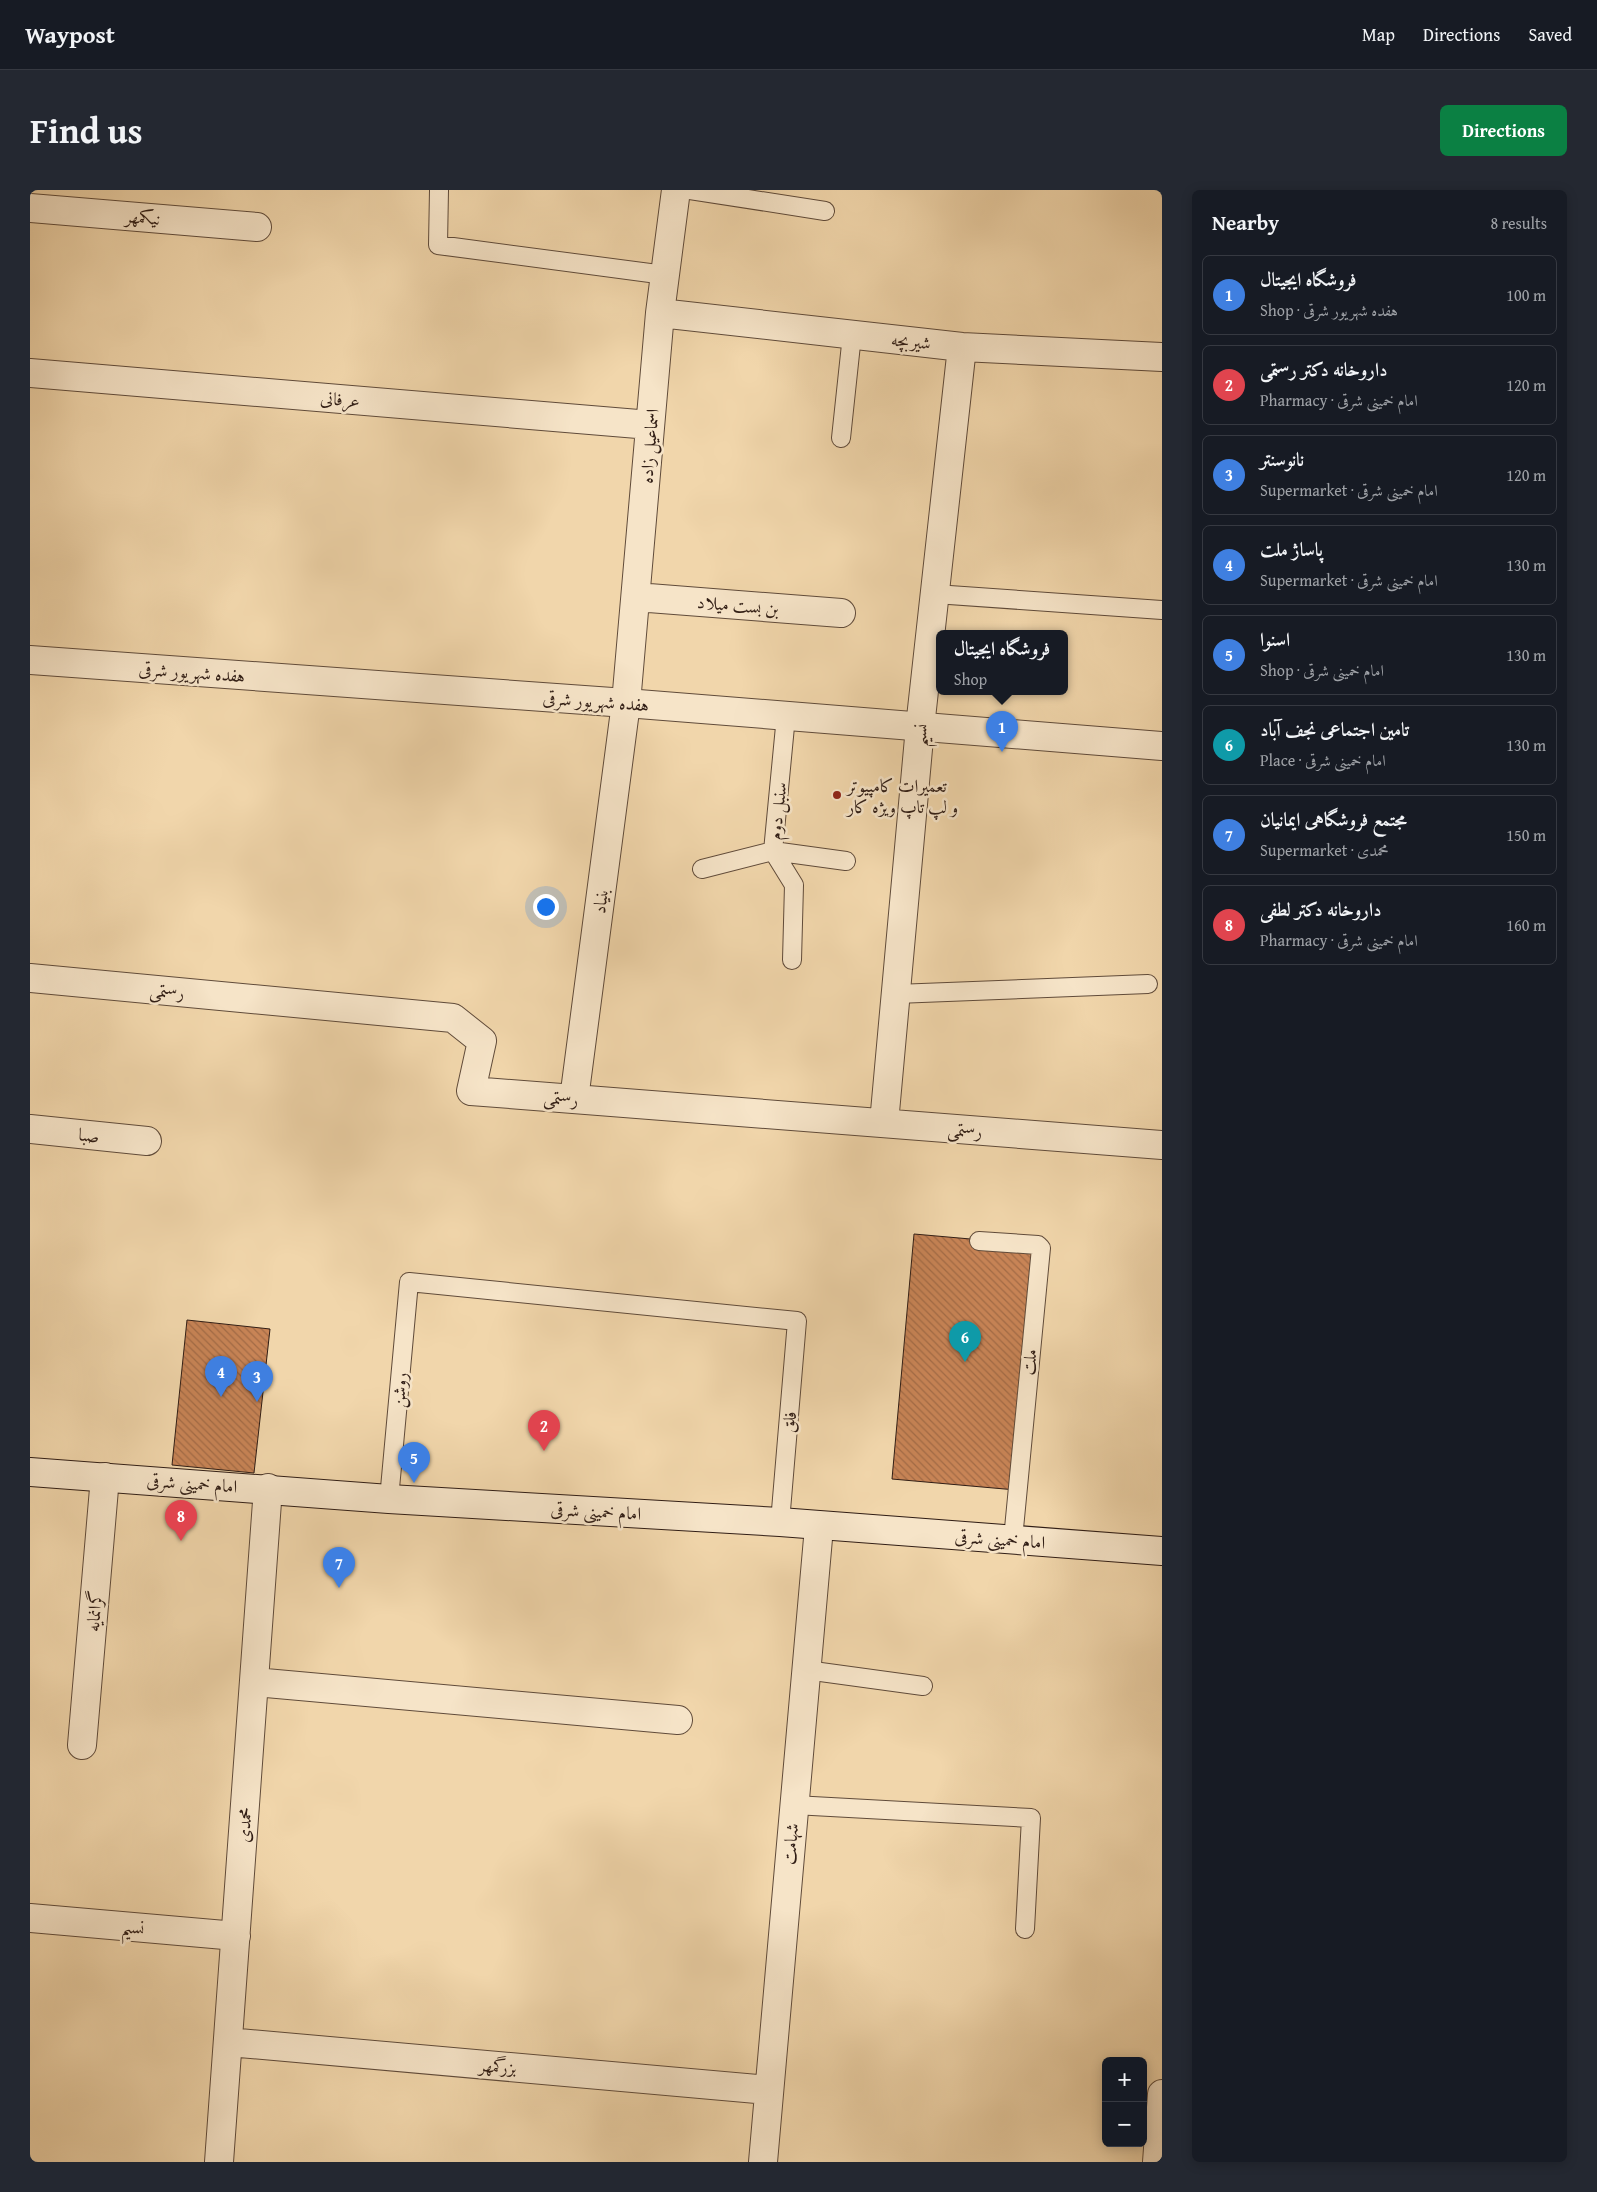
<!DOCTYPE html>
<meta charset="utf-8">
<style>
body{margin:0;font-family:"Gentium Book Plus",Amiri,serif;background:#242831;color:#f1f3f6}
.controls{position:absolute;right:15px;bottom:15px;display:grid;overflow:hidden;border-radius:8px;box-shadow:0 2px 12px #0003}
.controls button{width:45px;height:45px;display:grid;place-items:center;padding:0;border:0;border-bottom:1px solid #363941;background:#171b24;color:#f1f3f6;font:25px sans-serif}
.you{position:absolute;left:515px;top:716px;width:18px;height:18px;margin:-12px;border:4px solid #fff;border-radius:50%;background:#1a73e8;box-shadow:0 0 0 8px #1a73e833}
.badge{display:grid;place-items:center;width:32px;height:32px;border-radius:50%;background:#0b8043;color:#fff;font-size:16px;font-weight:700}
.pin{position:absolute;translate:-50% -41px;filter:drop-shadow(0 1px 2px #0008)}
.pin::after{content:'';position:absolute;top:26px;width:18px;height:15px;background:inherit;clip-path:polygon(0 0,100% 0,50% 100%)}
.popup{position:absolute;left:906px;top:440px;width:132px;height:65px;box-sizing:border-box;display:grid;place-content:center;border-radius:8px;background:#171b24;filter:drop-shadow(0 1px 4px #0005);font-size:16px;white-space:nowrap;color:#9ea1a6}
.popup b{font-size:19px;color:#f1f3f6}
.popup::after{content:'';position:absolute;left:50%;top:100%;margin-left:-10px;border:10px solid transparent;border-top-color:#171b24}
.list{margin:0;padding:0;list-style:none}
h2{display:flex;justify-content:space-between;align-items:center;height:65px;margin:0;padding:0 20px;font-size:21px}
h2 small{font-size:16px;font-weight:400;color:#9ea1a6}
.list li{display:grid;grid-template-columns:32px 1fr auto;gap:15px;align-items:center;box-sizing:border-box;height:80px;margin:0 10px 10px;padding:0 10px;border:1px solid #363941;border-radius:8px}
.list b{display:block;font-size:19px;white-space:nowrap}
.list p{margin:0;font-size:16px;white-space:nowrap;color:#9ea1a6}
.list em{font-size:16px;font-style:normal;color:#9ea1a6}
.map{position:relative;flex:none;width:1132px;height:1972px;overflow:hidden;border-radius:8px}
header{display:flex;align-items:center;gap:30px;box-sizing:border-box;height:70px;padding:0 25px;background:#171b24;border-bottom:1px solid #363941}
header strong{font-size:24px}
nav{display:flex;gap:28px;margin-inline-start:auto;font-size:18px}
.intro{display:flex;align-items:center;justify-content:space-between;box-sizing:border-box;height:120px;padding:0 30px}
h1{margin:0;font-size:35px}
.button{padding:12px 22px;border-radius:8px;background:#0b8043;color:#fff;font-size:18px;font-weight:700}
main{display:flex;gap:30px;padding:0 30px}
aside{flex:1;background:#171b24;border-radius:8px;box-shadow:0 2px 12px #0003}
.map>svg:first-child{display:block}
.building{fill:url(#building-back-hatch);stroke:#301d15}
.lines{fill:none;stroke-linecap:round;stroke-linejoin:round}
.service-casing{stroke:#604b3a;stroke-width:20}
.minor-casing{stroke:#604b3a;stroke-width:30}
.tertiary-casing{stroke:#604b3a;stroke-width:30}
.secondary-casing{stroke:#301d15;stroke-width:30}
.service{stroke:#f6e4c8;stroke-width:18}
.minor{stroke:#f6e4c8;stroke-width:28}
.tertiary{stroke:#f6e4c8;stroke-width:28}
.secondary{stroke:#f6e4c8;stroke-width:28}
.poi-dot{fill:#8f2418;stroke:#f6e4c8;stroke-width:2}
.labels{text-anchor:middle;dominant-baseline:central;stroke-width:5;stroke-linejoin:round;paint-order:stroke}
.street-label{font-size:18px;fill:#301d15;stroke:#f6e4c8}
.poi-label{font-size:18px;fill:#301d15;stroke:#f6e4c8;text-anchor:start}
</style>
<header>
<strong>Waypost</strong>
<nav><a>Map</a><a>Directions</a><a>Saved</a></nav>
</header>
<div class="intro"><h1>Find us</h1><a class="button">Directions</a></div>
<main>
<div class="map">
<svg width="1132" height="1972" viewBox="0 0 1132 1972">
<defs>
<pattern id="building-back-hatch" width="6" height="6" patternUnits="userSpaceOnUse" patternTransform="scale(1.25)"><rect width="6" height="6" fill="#c88456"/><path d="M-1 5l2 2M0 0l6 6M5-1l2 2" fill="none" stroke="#a36b46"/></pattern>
</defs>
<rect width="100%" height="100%" fill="#f1d6ab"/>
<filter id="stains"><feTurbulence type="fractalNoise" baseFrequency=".004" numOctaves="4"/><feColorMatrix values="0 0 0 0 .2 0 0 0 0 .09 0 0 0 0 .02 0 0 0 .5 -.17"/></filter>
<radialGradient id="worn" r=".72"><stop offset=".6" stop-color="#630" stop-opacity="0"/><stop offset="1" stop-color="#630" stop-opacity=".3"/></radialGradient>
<path class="building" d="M884 1044 1008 1055 986 1300 862 1289Z
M157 1130 240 1139 224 1283 142 1275Z"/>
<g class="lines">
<defs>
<path id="service" d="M409 0 408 55 635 85
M660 0 795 21
M811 248 822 145
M905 404 1132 420
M756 526 743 661 764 695 762 770
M672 679 743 661 816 671
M866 804 1118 794
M949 1051 1008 1055 1011 1058 983 1349
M359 1309 379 1092 767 1131 750 1332
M776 1480 893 1496
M764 1615 1001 1628 995 1739"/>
<path id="minor" d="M0 18 227 37
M630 123 932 157 1132 167
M0 183 620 235
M606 407 811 423
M0 788 423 828 452 851 441 901 1132 955
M544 909 596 513 630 123 646 0
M854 933 890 537 932 157
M0 939 117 951
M224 1492 648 1530
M52 1555 75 1287
M0 1728 206 1746
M198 1852 738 1900
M189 1972 238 1298
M733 1972 789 1337
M1127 1972 1132 1904"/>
<path id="tertiary" d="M0 470 596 513 1132 556"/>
<path id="secondary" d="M0 1282 359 1309 750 1332 1132 1361"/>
</defs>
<use href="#service" class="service-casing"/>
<use href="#minor" class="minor-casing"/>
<use href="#tertiary" class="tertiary-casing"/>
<use href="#secondary" class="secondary-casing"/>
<use href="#service" class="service"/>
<use href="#minor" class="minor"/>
<use href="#tertiary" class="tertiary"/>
<use href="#secondary" class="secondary"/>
</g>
<circle class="poi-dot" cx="807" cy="605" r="5"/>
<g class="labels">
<g class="street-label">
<text transform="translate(113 27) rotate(5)">نیکمهر</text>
<text transform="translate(881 151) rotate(6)">شیربچه</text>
<text transform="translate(310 209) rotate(5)">عرفانی</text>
<text transform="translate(619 256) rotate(-85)">اسماعیل زاده</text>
<text transform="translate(708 415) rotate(5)">بن بست میلاد</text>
<text transform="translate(162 482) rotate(4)">هفده شهریور شرقی</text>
<text transform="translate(566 511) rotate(4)">هفده شهریور شرقی</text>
<text transform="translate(890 545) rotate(-84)">نسیم</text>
<text transform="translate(747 621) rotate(-84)">سنبل دوم</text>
<text transform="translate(570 711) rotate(-83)">بنیاد</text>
<text transform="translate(137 801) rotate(5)">رستمی</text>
<text transform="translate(531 908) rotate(5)">رستمی</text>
<text transform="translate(935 940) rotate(4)">رستمی</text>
<text transform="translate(59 945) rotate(6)">صبا</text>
<text transform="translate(999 1172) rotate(-84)">ملت</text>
<text transform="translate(369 1200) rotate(-85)">روشن</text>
<text transform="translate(759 1232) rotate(-85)">فلق</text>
<text transform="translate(162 1293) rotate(4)">امام خمینی شرقی</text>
<text transform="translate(566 1321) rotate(3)">امام خمینی شرقی</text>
<text transform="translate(970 1349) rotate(4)">امام خمینی شرقی</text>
<text transform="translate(64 1421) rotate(-85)">گرانمایه</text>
<text transform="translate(214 1635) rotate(-86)">محمدی</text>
<text transform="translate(760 1654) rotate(-85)">شهامت</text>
<text transform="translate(103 1737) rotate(5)">نسیم</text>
<text transform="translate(468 1876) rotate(5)">بزرگمهر</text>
</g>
<g class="poi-label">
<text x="817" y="595">تعمیرات کامپیوتر<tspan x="817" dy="21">و لپ تاپ ویژه کار</tspan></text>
</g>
</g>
<rect width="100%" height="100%" filter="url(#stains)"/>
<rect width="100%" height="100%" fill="url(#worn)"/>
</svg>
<div class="controls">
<button>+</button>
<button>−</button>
</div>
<div class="you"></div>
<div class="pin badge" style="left:972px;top:562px;background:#3f7fe0">1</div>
<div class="popup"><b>فروشگاه ایجیتال</b>Shop</div>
<div class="pin badge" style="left:514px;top:1261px;background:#e0444e">2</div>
<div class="pin badge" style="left:227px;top:1212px;background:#3f7fe0">3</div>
<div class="pin badge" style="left:191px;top:1207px;background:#3f7fe0">4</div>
<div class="pin badge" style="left:384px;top:1293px;background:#3f7fe0">5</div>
<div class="pin badge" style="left:935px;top:1172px;background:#0f9aa8">6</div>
<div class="pin badge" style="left:309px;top:1398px;background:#3f7fe0">7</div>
<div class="pin badge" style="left:151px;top:1351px;background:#e0444e">8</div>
</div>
<aside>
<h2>Nearby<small>8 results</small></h2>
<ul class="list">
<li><span class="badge" style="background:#3f7fe0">1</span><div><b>فروشگاه ایجیتال</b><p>Shop · هفده شهریور شرقی</p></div><em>100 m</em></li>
<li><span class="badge" style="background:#e0444e">2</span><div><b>داروخانه دکتر رستمی</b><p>Pharmacy · امام خمینی شرقی</p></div><em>120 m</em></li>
<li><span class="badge" style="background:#3f7fe0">3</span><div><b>نانوسنتر</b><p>Supermarket · امام خمینی شرقی</p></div><em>120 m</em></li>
<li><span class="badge" style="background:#3f7fe0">4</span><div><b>پاساژ ملت</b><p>Supermarket · امام خمینی شرقی</p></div><em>130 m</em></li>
<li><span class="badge" style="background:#3f7fe0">5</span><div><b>اسنوا</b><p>Shop · امام خمینی شرقی</p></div><em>130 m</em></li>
<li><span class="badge" style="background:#0f9aa8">6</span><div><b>تامین اجتماعی نجف آباد</b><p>Place · امام خمینی شرقی</p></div><em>130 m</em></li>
<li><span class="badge" style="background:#3f7fe0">7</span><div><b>مجتمع فروشگاهی ایمانیان</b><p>Supermarket · محمدی</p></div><em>150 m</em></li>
<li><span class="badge" style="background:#e0444e">8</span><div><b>داروخانه دکتر لطفی</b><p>Pharmacy · امام خمینی شرقی</p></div><em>160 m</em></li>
</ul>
</aside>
</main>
